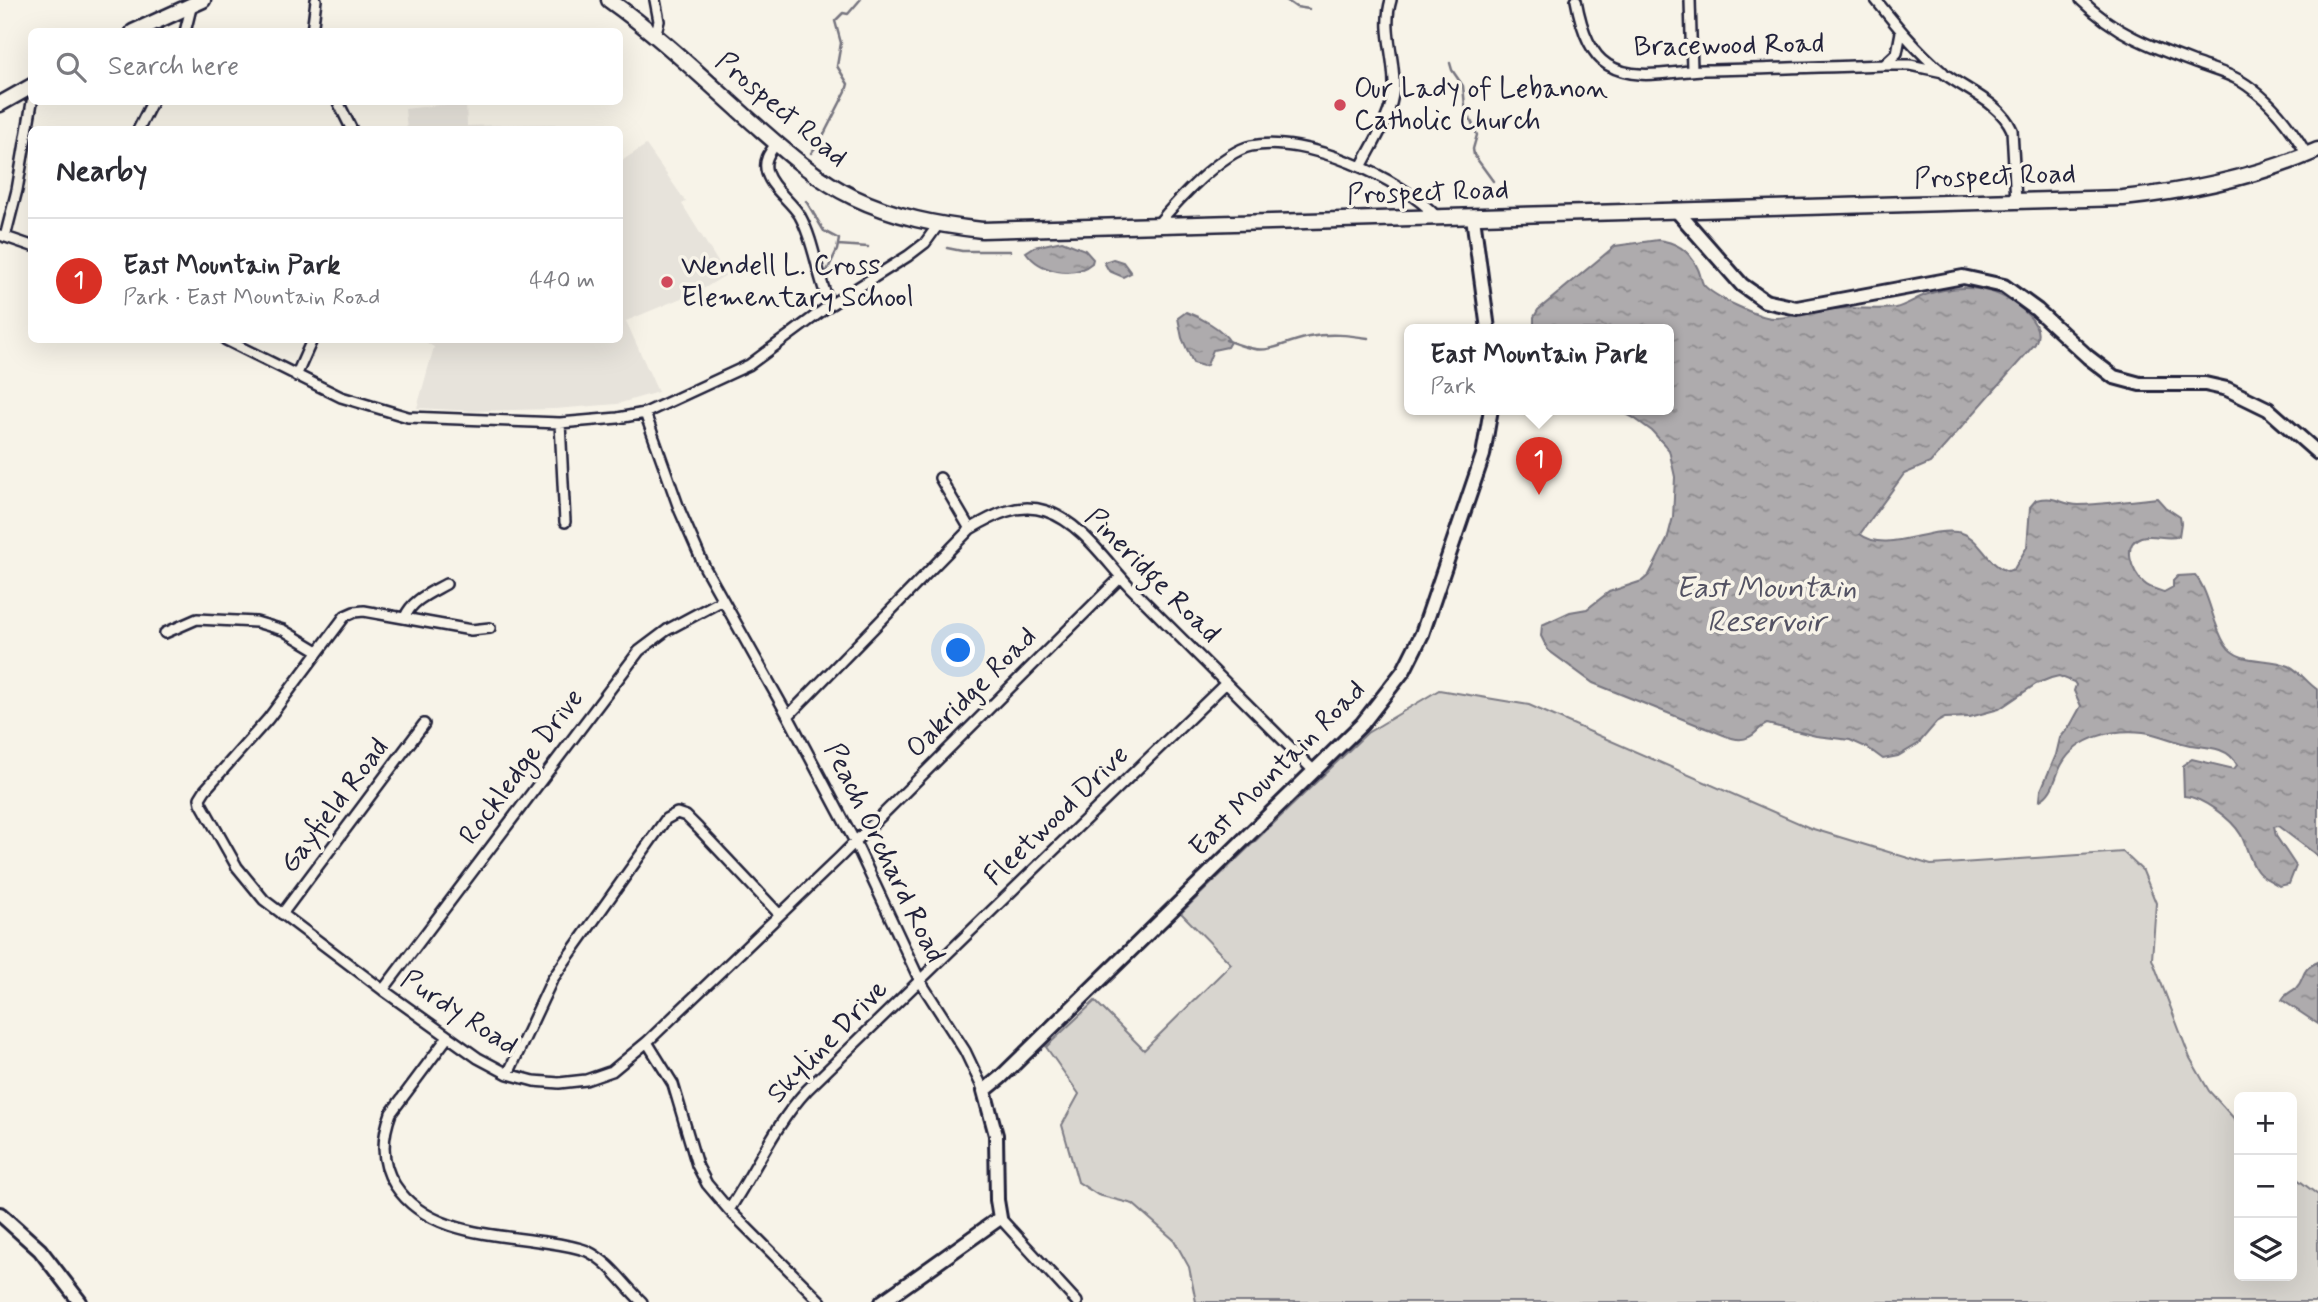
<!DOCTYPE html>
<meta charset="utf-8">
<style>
body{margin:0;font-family:Mynerve,sans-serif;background:#f7f7f7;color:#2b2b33}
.controls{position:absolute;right:21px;bottom:21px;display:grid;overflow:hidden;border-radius:10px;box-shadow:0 7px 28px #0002}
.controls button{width:63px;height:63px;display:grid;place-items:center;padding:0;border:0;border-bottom:2px solid #e1e1e2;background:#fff;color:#2b2b33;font:35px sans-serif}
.you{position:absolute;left:959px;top:651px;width:24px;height:24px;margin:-18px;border:5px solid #fff;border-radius:50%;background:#1a73e8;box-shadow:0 0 0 10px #1a73e833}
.badge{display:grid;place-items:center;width:46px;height:46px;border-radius:50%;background:#d93025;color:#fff;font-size:23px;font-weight:700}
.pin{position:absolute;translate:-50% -58px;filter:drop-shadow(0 2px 4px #0008)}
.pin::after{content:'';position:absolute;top:37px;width:24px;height:21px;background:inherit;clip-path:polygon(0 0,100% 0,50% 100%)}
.popup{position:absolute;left:1404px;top:324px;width:270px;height:91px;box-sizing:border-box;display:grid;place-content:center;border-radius:10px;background:#fff;filter:drop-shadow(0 2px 5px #0005);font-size:23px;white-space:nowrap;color:#7c7c81}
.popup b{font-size:26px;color:#2b2b33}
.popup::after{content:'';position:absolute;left:50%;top:100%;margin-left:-14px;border:14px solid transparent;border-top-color:#fff}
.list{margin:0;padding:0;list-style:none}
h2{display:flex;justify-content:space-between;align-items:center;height:91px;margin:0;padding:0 28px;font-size:30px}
h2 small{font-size:23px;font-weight:400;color:#7c7c81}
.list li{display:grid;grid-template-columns:46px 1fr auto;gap:21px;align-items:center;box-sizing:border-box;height:126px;padding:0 28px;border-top:2px solid #e1e1e2}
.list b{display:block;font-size:26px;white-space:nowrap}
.list p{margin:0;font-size:23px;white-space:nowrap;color:#7c7c81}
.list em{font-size:23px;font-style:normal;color:#7c7c81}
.icon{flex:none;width:38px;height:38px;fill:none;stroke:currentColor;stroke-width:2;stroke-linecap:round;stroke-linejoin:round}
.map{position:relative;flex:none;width:2318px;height:1302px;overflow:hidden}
.search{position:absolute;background:#fff;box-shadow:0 7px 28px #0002;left:28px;top:28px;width:595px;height:77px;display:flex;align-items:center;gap:18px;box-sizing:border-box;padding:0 24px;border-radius:10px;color:#7c7c81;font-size:26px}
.panel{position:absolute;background:#fff;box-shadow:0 7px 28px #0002;left:28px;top:126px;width:595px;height:217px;border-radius:10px}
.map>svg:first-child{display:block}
.built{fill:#e7e3db}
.green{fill:#d8d5cf;stroke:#7d7c85;stroke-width:2}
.water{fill:url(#water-ripples);stroke:#76747f;stroke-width:2}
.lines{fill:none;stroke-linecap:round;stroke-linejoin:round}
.stream{stroke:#76747f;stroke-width:2.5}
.minor-casing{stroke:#22223b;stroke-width:14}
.tertiary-casing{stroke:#22223b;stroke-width:18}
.secondary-casing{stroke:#22223b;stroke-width:18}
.primary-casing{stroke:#22223b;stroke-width:19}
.minor{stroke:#f7f3e8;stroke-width:9}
.tertiary{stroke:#f7f3e8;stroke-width:12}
.secondary{stroke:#f7f3e8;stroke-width:12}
.primary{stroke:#f7f3e8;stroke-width:14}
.poi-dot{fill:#d1495b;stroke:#f7f3e8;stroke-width:2.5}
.labels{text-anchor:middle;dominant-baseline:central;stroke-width:7;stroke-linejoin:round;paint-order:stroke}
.street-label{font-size:28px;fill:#22223b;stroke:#f7f3e8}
.poi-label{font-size:28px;fill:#22223b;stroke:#f7f3e8;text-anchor:start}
.water-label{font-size:30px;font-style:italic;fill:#535263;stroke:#f7f3e8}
</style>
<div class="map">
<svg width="2318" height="1302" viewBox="0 0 2318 1302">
<defs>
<pattern id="water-ripples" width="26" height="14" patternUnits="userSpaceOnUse" patternTransform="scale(1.75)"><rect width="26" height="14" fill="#aeabad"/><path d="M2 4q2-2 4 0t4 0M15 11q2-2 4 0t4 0" fill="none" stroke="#8d8b8e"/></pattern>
</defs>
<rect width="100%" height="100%" fill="#f7f3e8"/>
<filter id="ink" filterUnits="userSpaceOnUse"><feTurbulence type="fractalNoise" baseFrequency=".0143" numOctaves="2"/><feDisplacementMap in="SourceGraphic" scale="14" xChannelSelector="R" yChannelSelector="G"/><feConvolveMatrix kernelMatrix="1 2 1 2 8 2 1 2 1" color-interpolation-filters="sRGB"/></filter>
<g filter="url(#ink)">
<path class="built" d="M466 102 467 126 555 124 560 129H407L405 109Z
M646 145 686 202 682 204 726 275 703 289 626 321 658 392 617 404 555 409 473 411 417 408 434 347 427 343 426 340H620V162Z"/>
<path class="green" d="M1439 690 1529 705 1810 828 1931 865 2123 852 2143 871 2156 903 2152 959 2190 1058 2209 1091 2239 1124V1276H2292V1175L2318 1195V1302H1196L1189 1267 1174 1240 1133 1204 1098 1195 1078 1182 1062 1125 1079 1094 1046 1047 1095 1001 1144 1050 1231 964 1181 913 1367 733Z"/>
<path class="water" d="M1658 240C1677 242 1690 251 1698 269 1700 273 1701 280 1703 284 1712 296 1759 318 1774 318 1793 318 1812 311 1832 309 1853 307 1875 310 1895 308 1905 306 1915 299 1925 295 1962 282 2000 286 2028 315 2036 323 2041 333 2035 344L1930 463 1904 474 1860 534C1885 554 1929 527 1957 532 1981 535 1985 565 2008 571L2014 569 2027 547 2030 507 2036 500C2058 495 2060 505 2079 505 2105 504 2131 501 2157 498L2165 507 2180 517 2181 523 2179 536C2167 541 2154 533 2141 537 2121 544 2132 573 2144 583 2149 588 2158 590 2164 592L2173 587V581L2178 576 2195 575C2210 593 2212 623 2225 644 2239 666 2268 656 2289 666 2300 671 2307 683 2318 690V856L2278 826 2274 827 2276 836 2296 866 2289 884 2279 886C2272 881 2262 878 2257 871 2249 860 2247 847 2241 835 2232 819 2202 797 2184 796L2183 765 2192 759 2234 769 2237 765C2229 747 2207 747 2190 745 2174 742 2159 734 2143 732 2114 729 2078 736 2062 764 2055 776 2054 793 2040 800L2041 790 2056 755 2060 738 2070 726 2081 706 2074 691 2076 685 2074 682 2059 676 2051 678 2036 684 1999 709 1970 717 1945 718 1936 723 1918 744 1898 756 1883 759 1868 748 1850 740 1816 736 1767 724C1759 727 1756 734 1749 737 1735 745 1714 729 1700 726L1593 683 1548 650 1541 636 1542 625 1570 612 1587 609 1609 592 1642 581 1649 575 1667 540 1673 517 1675 477 1669 450 1652 431 1634 418 1617 409H1668V329H1534V317L1538 310 1615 246Z
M1062 241 1085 250 1093 259 1092 263C1073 279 1040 272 1026 252L1034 247Z
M1113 259 1123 262 1131 273 1123 277 1109 271 1104 262Z
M1186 312C1200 317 1223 329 1230 342L1227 347 1213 350 1207 365 1203 366 1193 363 1182 338 1178 318Z
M2318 962V1024L2282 1000C2286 993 2290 993 2296 988 2306 978 2299 970 2318 962Z"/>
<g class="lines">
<path class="stream" d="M1286 0 1296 7 1309 9
M1450 63 1452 70 1463 86 1465 106 1477 135 1473 149 1474 155 1493 181
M811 153 821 140 846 91 848 84 837 66 841 43 835 21 843 13 848 14 860 0
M806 201 824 231 839 239 837 250 827 271
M838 245 868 247
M947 248 962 251H1010
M1226 340C1271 358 1267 347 1309 337 1329 333 1348 335 1368 338"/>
<defs>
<path id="minor" d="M655 0 659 21 655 36
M1576 0C1580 22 1588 53 1608 65 1636 82 1672 71 1703 70 1763 69 1823 67 1884 65H1910L1943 72
M1690 0 1692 70
M1876 0C1896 25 1917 51 1942 72 1965 90 2000 102 2012 130L2016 201
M2081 0C2117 35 2152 47 2198 64 2211 69 2227 73 2239 80 2269 98 2290 125 2307 155
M185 32 192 4
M312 32 316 0
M1884 65 1897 53 1901 32
M338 102 352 130
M138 130 152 102
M776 144C769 153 763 161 767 173 772 189 791 201 800 216 815 243 817 277 830 305
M1361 167C1374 142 1392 115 1394 87 1395 57 1382 30 1391 0
M1157 225C1176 202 1222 152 1251 146 1305 135 1401 178 1437 217
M0 235 32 246
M5 237 17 190 32 102
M226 340 341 397 408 417 560 423 618 418 645 413 749 365 830 305 908 256 925 243 938 225
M296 376 312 340
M645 413 680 511 705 568 788 716 855 842 920 981 965 1051 984 1091
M560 423 565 522
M940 478 970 529
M405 617C412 600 430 593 446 584
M490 628 471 630 364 611 354 612 345 616 268 719 205 790 200 798 201 803 237 867 264 900 383 990 478 1058 508 1074 534 1081 559 1083 586 1080 612 1071 647 1042 839 858 1121 577
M165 633 197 619 256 622 283 630 318 651
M788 716 970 529C994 515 1018 502 1046 511 1082 523 1106 562 1132 589 1193 650 1253 710 1314 771
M282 914 424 724
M383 990 639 651 667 630 723 600
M447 1038 391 1113C382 1137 380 1162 395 1185 427 1234 493 1234 545 1242 559 1244 574 1246 587 1251 610 1262 624 1285 642 1302
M647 1042 673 1084 697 1165 707 1184 729 1210 821 1302
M508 1074 552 980 565 961 666 819 677 813 686 816 698 828 779 914
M729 1210C756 1169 774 1126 807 1090L1226 683
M1000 1218 1077 1302"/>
<path id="tertiary" d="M1676 210 1742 285 1765 301 1797 308 1963 277 2004 286 2037 310 2088 357 2114 377 2140 384H2205L2227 389 2268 409 2318 453
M1473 217 1488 329
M882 1302 1000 1218 997 1200 996 1135 984 1091 1001 1077 1362 724 1404 670 1422 634 1483 455 1491 409"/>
<path id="secondary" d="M0 1214 40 1250 80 1302"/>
<path id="primary" d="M609 0C660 36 705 80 751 121 783 149 815 179 853 197 895 217 937 225 982 230L2123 198C2190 191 2257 177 2318 150
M133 32 203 0
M0 104 32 86"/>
</defs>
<use href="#minor" class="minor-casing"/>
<use href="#tertiary" class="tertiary-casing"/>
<use href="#secondary" class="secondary-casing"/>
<use href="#primary" class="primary-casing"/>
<use href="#minor" class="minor"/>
<use href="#tertiary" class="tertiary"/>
<use href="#secondary" class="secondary"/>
<use href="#primary" class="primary"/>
</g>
</g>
<g class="poi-dot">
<circle cx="1340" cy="105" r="7"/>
<circle cx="667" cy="282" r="7"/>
</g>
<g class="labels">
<g class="street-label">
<text transform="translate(1729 46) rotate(-1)">Bracewood Road</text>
<text transform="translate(781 110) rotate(40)">Prospect Road</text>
<text transform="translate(1995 177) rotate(-2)">Prospect Road</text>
<text transform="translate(1428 193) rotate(-2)">Prospect Road</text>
<text transform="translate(1152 576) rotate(45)">Pineridge Road</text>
<text transform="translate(972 693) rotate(-45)">Oakridge Road</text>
<text transform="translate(522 767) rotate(-53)">Rockledge Drive</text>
<text transform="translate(1278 769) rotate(-45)">East Mountain Road</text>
<text transform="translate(335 806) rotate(-53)">Gayfield Road</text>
<text transform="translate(1057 816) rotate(-44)">Fleetwood Drive</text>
<text transform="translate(884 853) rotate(64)">Peach Orchard Road</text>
<text transform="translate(459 1013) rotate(33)">Purdy Road</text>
<text transform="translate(828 1042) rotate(-46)">Skyline Drive</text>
</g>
<g class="poi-label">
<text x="1354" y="89">Our Lady of Lebanon<tspan x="1354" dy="32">Catholic Church</tspan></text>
<text x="681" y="266">Wendell L. Cross<tspan x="681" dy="32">Elementary School</tspan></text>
</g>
<g class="water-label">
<text x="1766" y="588">East Mountain<tspan x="1766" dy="34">Reservoir</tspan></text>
</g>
</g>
</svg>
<div class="controls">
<button>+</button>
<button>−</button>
<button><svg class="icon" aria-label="layers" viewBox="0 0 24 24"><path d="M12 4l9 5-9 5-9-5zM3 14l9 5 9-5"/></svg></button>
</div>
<div class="you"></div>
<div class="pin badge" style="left:1539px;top:495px">1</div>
<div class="popup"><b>East Mountain Park</b>Park</div>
<div class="search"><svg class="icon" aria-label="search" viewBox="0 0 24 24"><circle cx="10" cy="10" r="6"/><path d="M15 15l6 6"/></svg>Search here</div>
<section class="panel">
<h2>Nearby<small></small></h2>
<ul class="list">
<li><span class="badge">1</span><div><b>East Mountain Park</b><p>Park · East Mountain Road</p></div><em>440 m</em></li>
</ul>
</section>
</div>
